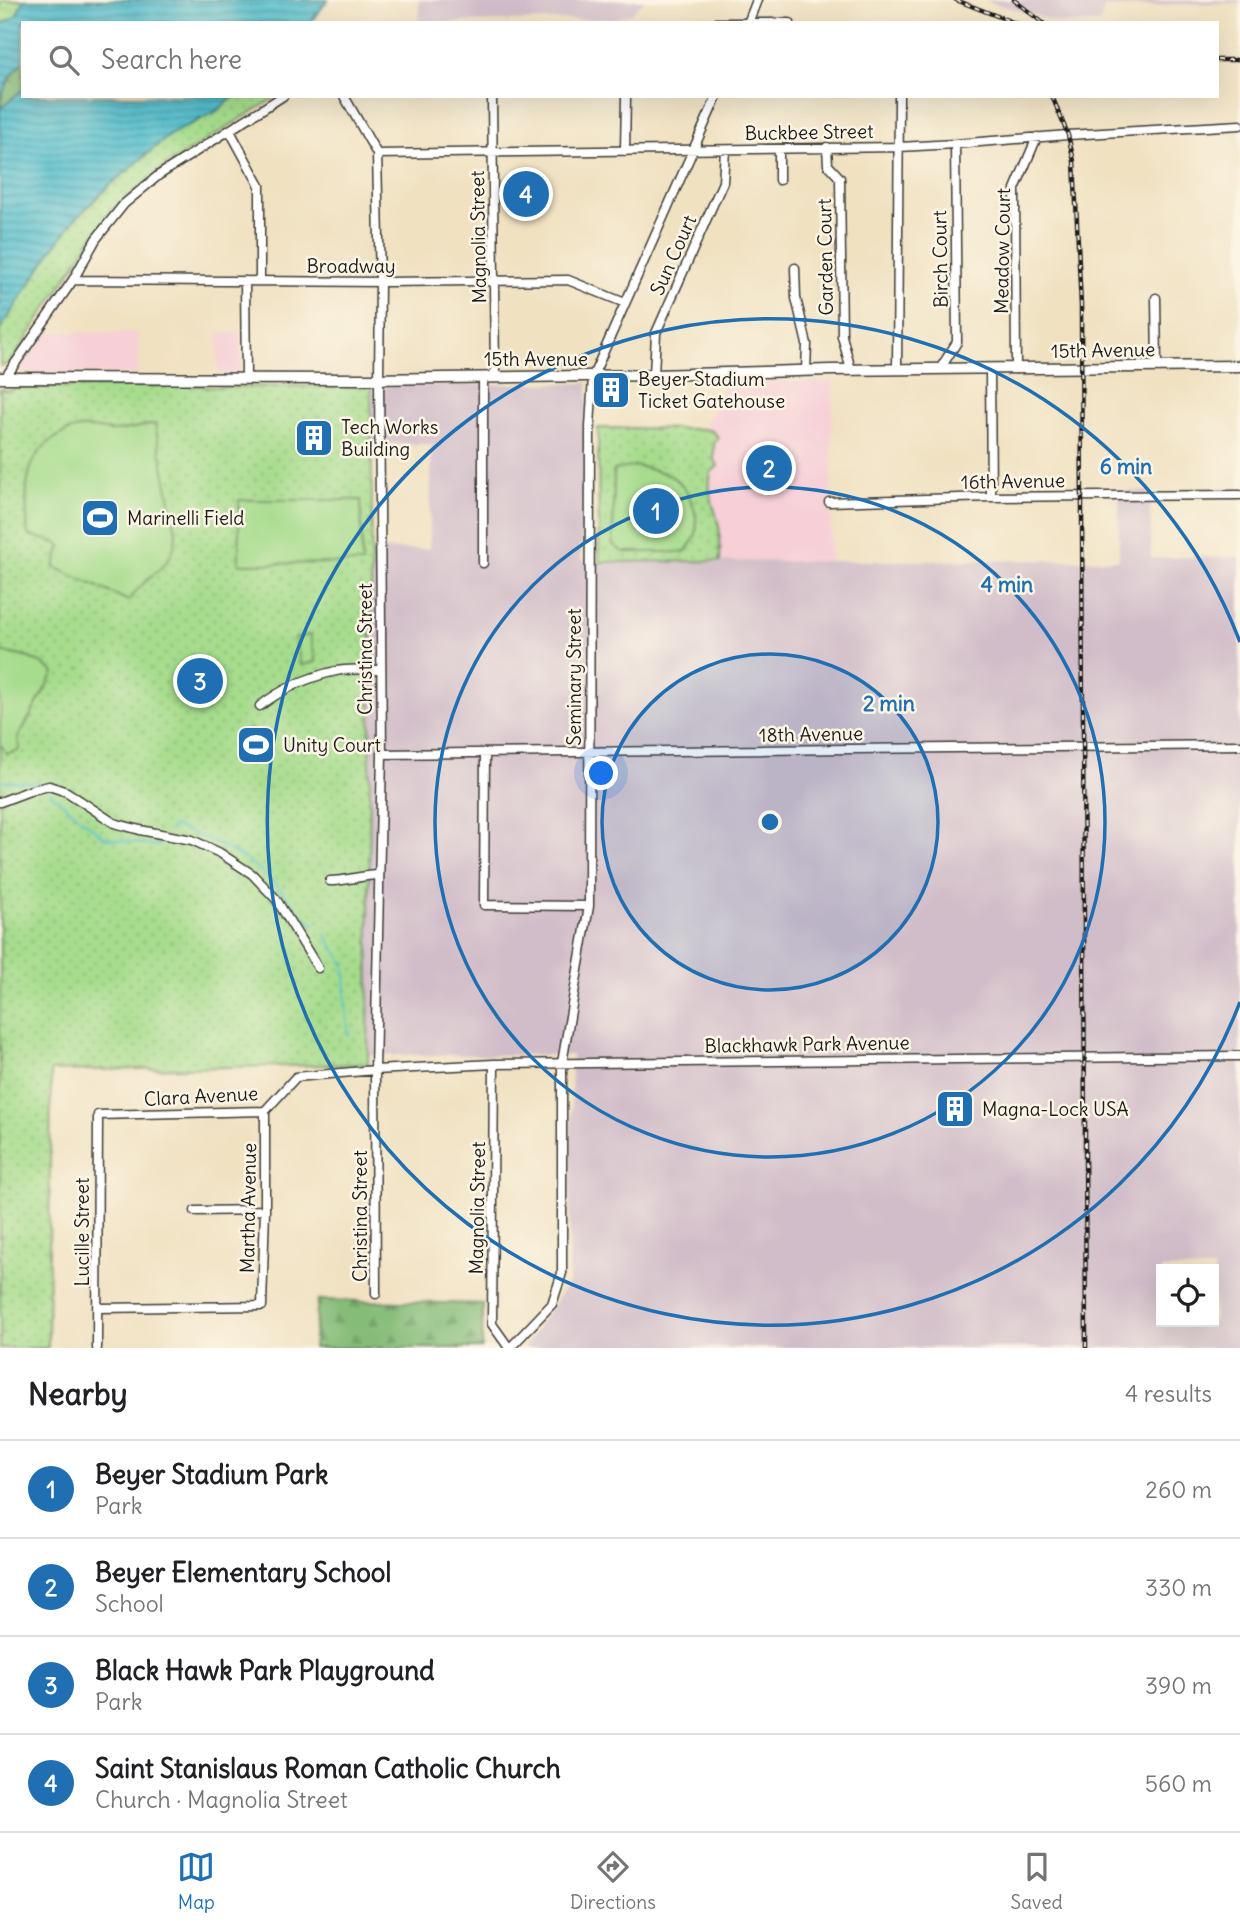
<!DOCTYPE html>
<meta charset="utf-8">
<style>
body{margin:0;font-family:Delius,sans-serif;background:#f2f2f2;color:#202124}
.controls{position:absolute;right:21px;bottom:21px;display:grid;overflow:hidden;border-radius:0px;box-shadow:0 7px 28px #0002}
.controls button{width:63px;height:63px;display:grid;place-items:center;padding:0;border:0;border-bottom:2px solid #e0e0e0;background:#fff;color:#202124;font:35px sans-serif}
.you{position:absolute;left:602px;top:774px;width:24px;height:24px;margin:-18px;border:5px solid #fff;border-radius:50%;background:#1a73e8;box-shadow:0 0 0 10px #1a73e833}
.badge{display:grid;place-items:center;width:46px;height:46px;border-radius:50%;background:#1f6fb2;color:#fff;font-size:23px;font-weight:700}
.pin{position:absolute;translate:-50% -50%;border:4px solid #fff;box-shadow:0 2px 7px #0006}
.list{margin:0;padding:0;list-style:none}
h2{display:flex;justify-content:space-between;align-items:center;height:91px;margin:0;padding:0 28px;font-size:30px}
h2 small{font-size:23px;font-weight:400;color:#757577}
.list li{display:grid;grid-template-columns:46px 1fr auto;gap:21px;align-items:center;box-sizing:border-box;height:98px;padding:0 28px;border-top:2px solid #e0e0e0}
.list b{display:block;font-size:26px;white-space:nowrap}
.list p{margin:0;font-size:23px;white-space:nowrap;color:#757577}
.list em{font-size:23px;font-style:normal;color:#757577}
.icon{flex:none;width:38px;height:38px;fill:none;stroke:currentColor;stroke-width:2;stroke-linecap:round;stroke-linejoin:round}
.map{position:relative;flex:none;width:1240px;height:1348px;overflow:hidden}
.search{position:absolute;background:#fff;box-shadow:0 7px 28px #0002;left:21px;right:21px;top:21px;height:77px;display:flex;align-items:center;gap:18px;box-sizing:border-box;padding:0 24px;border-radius:0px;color:#757577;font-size:26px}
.sheet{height:483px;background:#fff}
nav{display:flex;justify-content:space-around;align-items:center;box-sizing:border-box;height:98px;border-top:2px solid #e0e0e0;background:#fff;font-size:19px;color:#757577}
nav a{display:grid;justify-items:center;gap:4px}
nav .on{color:#1f6fb2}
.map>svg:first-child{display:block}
.built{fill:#f6cfd7}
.industrial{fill:#d1bdc9;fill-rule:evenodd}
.grass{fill:url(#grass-tufts);stroke:#617c54;stroke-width:2}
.forest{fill:url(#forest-firs);stroke:#506c4a;stroke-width:2}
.park{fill:url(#park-dots);stroke:#617c54;stroke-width:2}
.pitch{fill:#a6dc8c;stroke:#617c54;stroke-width:2}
.water{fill:url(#water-rules);stroke:#386e75;stroke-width:2}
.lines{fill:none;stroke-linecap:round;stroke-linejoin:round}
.stream{stroke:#54bfce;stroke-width:2}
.minor-casing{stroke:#3c3a35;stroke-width:11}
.major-casing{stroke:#3c3a35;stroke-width:13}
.minor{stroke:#fff;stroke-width:8}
.major{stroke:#fff;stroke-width:10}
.rail-casing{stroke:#1c1c1c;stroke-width:4.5}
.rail{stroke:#fcf5e5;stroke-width:2;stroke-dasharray:5;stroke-linecap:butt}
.ring{fill:none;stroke:#1f6fb2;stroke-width:3.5}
.labels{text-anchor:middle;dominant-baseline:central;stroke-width:5;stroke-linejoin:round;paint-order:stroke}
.street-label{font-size:19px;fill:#1c1c1c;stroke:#fcf5e5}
.poi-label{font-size:19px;fill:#1c1c1c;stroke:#fcf5e5;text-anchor:start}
.centre{fill:#1f6fb2;stroke:#fcf5e5;stroke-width:3.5}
.ring-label{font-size:21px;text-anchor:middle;font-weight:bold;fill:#1f6fb2;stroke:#fcf5e5;stroke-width:5;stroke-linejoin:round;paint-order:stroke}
</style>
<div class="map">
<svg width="1240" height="1348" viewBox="0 0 1240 1348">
<defs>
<pattern id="grass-tufts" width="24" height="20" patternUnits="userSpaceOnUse" patternTransform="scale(1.75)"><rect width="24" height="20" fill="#a6dc8c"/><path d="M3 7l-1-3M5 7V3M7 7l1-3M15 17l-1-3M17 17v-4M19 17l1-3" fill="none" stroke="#8ebc78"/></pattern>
<pattern id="forest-firs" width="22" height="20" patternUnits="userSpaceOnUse" patternTransform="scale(1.75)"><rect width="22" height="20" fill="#84bc78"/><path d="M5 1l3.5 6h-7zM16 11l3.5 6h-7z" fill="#71a167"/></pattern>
<pattern id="park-dots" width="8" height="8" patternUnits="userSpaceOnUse" patternTransform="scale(1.75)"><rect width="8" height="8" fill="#a6dc8c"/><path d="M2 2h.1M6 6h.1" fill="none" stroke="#8ebc78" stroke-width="1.8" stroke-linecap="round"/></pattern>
<pattern id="water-rules" width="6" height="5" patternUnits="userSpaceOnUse" patternTransform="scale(1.75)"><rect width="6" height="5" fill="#54bfce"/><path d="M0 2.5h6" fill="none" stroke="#459aa6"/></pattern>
</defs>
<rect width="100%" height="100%" fill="#fcf5e5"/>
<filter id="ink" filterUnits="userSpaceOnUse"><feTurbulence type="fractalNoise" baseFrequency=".0143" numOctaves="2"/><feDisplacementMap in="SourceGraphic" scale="14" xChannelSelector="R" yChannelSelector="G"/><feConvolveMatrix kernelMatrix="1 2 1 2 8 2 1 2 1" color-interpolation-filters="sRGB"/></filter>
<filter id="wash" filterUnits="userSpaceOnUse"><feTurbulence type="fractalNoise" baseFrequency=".00686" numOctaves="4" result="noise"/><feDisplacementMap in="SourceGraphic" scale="28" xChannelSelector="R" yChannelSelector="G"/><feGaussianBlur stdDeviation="1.57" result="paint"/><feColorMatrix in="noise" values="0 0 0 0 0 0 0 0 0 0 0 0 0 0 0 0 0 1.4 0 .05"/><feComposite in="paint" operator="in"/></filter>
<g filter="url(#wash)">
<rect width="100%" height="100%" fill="#f0e1c1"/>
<path class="built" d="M41 332 138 333V374L27 372 21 369 22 363Z
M218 333H240L241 369 236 373 218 374Z
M833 381 830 561H720V528L709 495 708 484 710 472 703 463V429L726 382Z"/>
<path class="industrial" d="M419 0H644L632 13 615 19 419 23Z
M983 0H1240V2L1104 8 1100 23H1061Z
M588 383 581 560 599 562 1119 560V491H1150L1151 558 1240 557V1348H524L569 1281 572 1055H368L372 550 429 549 432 444H372V486L371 386ZM1161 1269H1214V1322H1161Z"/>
<path class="grass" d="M3 0H24L16 16 0 25V3Z"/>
<path class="forest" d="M23 61V89L0 109C1 89 11 76 23 61Z
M318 1300 483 1304 482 1348H313Z"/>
<path class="park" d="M235 96 276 97 162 168 137 190 110 211 21 347 8 364 0 366V330L52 249 75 219 109 186 171 134 217 111Z
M202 385 205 387 371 386 372 486 368 1064 51 1071 48 1348H0V389L9 391 16 388Z
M598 428 703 429 712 431 718 437V439L714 443V458L718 466 711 472C706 497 715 504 719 527 721 538 720 550 720 561L599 562Z"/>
<path class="pitch" d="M155 424 176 532C175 571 146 572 129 601L54 567 61 546 55 542 28 535C26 500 20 459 55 438 63 433 71 429 80 428 91 427 102 430 112 431 126 431 141 426 155 424Z
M636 466C648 469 662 470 674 478 689 488 699 515 696 533 696 539 689 546 685 552H623L613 544 614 470Z
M239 500H361L362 563 239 564Z
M310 635 316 662 301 665 295 638Z
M0 652C20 655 39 658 54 673L18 738 20 748 18 751 7 754 0 744Z
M250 729 272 749 261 761 240 740Z"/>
<path class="water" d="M24 0H328L310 23H23V61L9 79 1 97V108L23 89V96H235L217 111 171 134 109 186 75 219 52 250 0 330V25L16 16Z"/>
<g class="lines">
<path class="stream" d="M0 781 38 783
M49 792 105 838 158 846 164 838
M169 831 173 826C204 838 235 849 261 871 281 887 295 910 315 925
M326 935 345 966 346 1008 349 1036"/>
</g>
</g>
<g filter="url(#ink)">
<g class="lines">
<defs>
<path id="minor" d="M714 23H790
M748 23 757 0
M344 96 377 154 380 282 379 379 382 754 375 1070 376 1294
M492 96 495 376
M230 131 260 186V281
M827 147 828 165 840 178 842 336 851 370
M779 149V180
M625 151 626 96
M377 154 899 147 955 144 1068 135 1240 125
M795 268 796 298 807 344 806 371
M73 280 386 282 568 280 625 303
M245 281 246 379
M1156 298 1157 366
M897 369 899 96
M940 369 957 342 955 144
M990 369 991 497
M1016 369 1015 189 1037 137
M654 375 656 333 723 182 725 150
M483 377V563
M5 378 73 280 96 239 124 204 159 175 283 96
M829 502 991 497 1240 495
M260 706C282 689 309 677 336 671 351 668 367 670 381 670
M485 753 484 905 589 906
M382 754 1240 745
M0 802 32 790 49 786 67 792 114 823 140 830 192 840 220 853 252 874 276 899 318 968
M330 881C347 881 362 875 379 875
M494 1064 492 1324 509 1348
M195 1211 265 1210
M98 1308 262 1306 265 1210V1111
M97 1348 98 1115 265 1111 296 1077 375 1070 494 1064 1240 1056
M510 1348 552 1304 562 1273V1063L589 906 590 427 593 376 717 96"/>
<path id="major" d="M0 378 369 379 654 375 830 370 1240 366"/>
</defs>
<use href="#minor" class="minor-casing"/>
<use href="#major" class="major-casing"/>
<use href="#minor" class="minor"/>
<use href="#major" class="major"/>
<defs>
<path id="rail" d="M956 0 1015 23
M1014 0 1043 23
M1217 60H1240
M1052 96 1068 135 1074 161 1081 306 1086 1348"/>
</defs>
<use href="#rail" class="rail-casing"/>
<use href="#rail" class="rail"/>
</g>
</g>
<circle cx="770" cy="822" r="168" fill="#1f6fb2" fill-opacity=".12"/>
<g class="ring">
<circle cx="770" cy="822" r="168"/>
<circle cx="770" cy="822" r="335"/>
<path d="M1240 1002A503 503 0 1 1 1240 642"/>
</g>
<defs>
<symbol id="building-square" viewBox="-11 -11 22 22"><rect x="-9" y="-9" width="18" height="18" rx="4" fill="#1f6fb2" stroke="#fcf5e5"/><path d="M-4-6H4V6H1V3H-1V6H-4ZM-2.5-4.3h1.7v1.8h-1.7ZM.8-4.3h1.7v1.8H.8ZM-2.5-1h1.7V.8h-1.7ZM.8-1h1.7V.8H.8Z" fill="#fff"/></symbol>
<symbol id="stadium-square" viewBox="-11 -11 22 22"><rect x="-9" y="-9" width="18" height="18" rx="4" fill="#1f6fb2" stroke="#fcf5e5"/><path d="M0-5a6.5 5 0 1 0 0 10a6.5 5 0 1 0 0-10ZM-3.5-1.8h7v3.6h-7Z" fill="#fff"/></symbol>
</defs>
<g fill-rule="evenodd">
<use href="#building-square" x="589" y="368" width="44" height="44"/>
<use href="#building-square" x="292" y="416" width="44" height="44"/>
<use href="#stadium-square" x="78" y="496" width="44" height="44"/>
<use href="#stadium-square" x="234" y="723" width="44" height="44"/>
<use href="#building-square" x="933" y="1087" width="44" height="44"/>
</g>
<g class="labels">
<g class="street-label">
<text transform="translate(809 132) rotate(-1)">Buckbee Street</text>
<text transform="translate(478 237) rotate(-91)">Magnolia Street</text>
<text transform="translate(1002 251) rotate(-89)">Meadow Court</text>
<text transform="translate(673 255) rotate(-66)">Sun Court</text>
<text transform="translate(825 257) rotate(-91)">Garden Court</text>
<text transform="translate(940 259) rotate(-91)">Birch Court</text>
<text x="351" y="266">Broadway</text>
<text transform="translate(1103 350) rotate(-1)">15th Avenue</text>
<text x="536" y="359">15th Avenue</text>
<text transform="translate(1013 481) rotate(-1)">16th Avenue</text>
<text transform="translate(365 649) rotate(-90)">Christina Street</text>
<text transform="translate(574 677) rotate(-90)">Seminary Street</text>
<text transform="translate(811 734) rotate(-1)">18th Avenue</text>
<text transform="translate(807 1044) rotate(-1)">Blackhawk Park Avenue</text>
<text transform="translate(201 1096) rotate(-3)">Clara Avenue</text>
<text transform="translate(248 1208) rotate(-89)">Martha Avenue</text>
<text transform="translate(477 1208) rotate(-89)">Magnolia Street</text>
<text transform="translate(360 1216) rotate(-90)">Christina Street</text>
<text transform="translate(82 1232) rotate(-90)">Lucille Street</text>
</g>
<g class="poi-label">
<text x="638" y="379">Beyer Stadium<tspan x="638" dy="22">Ticket Gatehouse</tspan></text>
<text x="341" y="427">Tech Works<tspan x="341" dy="22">Building</tspan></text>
<text x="127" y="518">Marinelli Field</text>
<text x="283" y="745">Unity Court</text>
<text x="982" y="1109">Magna-Lock USA</text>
</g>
</g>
<circle cx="770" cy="822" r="10" class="centre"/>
<g class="ring-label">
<text x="1126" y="474">6 min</text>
<text x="1007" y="592">4 min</text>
<text x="889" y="711">2 min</text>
</g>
</svg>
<div class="controls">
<button><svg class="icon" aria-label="locate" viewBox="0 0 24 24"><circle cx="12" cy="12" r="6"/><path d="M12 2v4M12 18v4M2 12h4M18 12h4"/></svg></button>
</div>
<div class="you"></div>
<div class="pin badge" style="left:656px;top:511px">1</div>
<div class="pin badge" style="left:769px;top:468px">2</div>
<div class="pin badge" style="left:200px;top:681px">3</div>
<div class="pin badge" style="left:526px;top:194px">4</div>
<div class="search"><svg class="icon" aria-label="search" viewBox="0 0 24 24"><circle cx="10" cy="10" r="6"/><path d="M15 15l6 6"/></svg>Search here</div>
</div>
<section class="sheet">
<h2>Nearby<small>4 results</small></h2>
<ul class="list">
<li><span class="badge">1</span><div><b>Beyer Stadium Park</b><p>Park</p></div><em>260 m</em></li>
<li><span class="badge">2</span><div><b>Beyer Elementary School</b><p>School</p></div><em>330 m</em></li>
<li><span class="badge">3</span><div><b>Black Hawk Park Playground</b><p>Park</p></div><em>390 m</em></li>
<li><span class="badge">4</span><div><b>Saint Stanislaus Roman Catholic Church</b><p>Church · Magnolia Street</p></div><em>560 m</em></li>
</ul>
</section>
<nav>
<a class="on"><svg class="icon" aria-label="map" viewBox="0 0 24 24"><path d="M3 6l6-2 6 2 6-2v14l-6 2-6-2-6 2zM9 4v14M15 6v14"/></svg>Map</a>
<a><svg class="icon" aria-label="directions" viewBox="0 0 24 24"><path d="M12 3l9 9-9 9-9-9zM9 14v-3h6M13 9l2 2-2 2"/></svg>Directions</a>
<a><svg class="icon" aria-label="saved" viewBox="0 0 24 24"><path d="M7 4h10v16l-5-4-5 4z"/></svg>Saved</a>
</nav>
